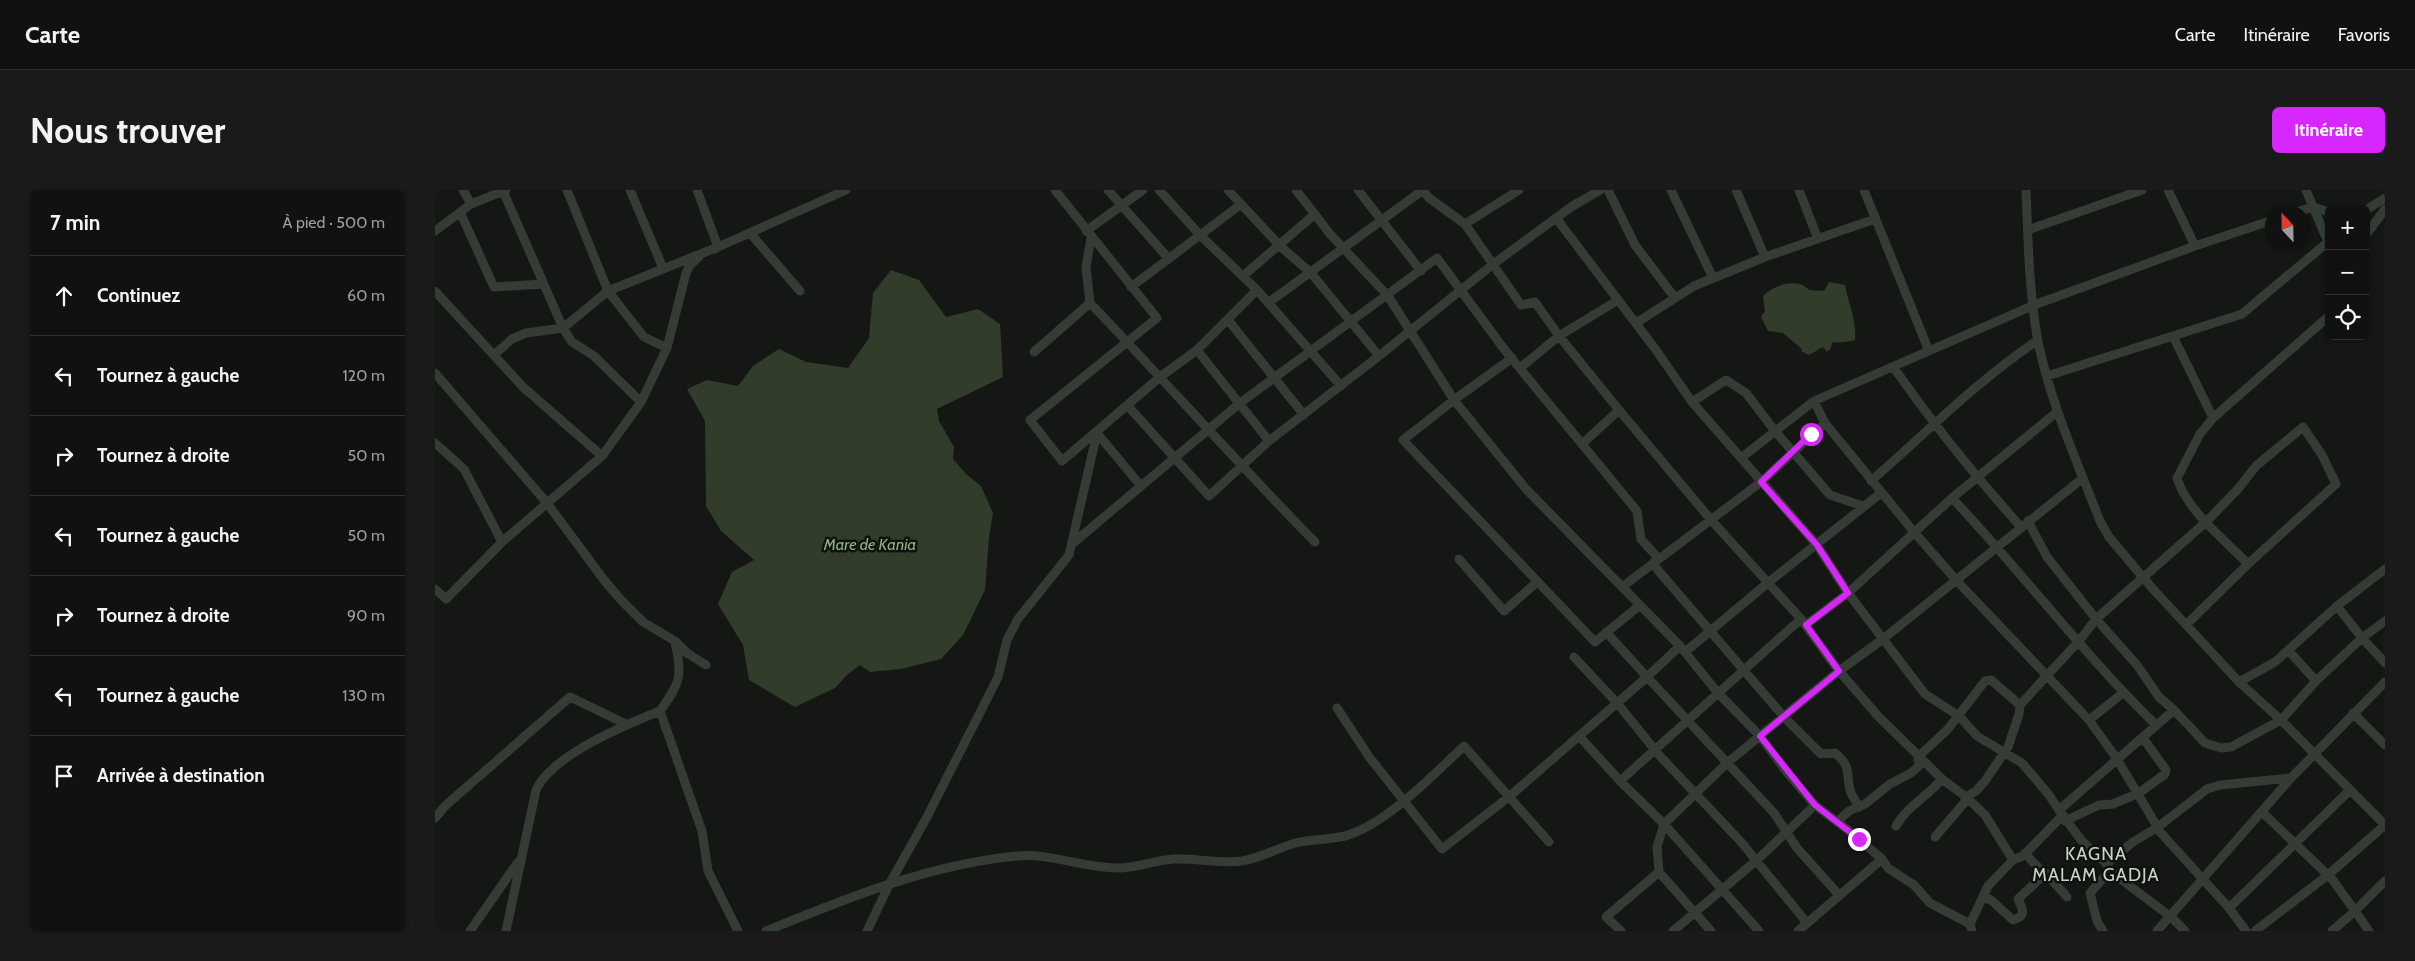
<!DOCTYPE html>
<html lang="fr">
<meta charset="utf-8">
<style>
body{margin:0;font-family:Cabin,sans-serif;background:#191a19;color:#f1f3f6}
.controls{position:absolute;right:15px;top:15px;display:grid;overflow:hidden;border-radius:8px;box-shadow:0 1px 4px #0004}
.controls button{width:45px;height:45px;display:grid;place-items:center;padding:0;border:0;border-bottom:1px solid #303130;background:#101110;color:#f1f3f6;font:25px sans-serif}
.compass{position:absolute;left:1830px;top:15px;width:45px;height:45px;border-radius:50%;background:#101110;box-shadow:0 1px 4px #0004;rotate:338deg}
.stop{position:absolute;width:15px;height:15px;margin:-11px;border:4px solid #d826fe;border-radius:50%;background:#fff}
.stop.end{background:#d826fe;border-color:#fff;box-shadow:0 1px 5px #0008}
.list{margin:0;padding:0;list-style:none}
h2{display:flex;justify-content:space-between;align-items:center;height:65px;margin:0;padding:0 20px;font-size:21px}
h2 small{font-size:16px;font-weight:400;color:#9c9d9f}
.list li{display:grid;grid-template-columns:32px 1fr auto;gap:15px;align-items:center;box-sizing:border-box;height:80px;padding:0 20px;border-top:1px solid #303130}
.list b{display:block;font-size:19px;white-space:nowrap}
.list em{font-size:16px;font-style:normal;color:#9c9d9f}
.icon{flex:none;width:28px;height:28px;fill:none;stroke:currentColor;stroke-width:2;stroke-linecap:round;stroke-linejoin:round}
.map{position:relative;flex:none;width:1950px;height:741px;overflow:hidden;border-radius:8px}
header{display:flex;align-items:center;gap:30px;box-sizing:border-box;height:70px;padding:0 25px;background:#101110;border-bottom:1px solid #303130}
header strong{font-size:24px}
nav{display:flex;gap:28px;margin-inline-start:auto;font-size:18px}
.intro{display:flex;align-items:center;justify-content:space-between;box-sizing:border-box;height:120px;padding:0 30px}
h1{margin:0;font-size:35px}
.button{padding:12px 22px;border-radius:8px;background:#d826fe;color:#fff;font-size:18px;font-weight:700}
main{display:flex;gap:30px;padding:0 30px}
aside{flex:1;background:#101110;border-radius:8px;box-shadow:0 1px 4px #0004}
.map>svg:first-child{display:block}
.water{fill:#313c2a}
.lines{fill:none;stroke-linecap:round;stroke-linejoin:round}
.minor{stroke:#353c35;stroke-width:9}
.route{stroke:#d826fe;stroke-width:6}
.labels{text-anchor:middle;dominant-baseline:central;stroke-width:5;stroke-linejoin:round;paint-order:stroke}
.water-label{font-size:16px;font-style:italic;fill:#90b57a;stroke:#101210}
.quarter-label{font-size:18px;letter-spacing:1px;fill:#c8d4c7;stroke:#101210}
</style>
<header>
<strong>Carte</strong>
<nav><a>Carte</a><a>Itinéraire</a><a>Favoris</a></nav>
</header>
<div class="intro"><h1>Nous trouver</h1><a class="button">Itinéraire</a></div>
<main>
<aside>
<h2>7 min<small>À pied · 500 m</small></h2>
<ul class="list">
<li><svg class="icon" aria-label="ahead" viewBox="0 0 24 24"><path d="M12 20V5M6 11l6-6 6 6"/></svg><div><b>Continuez</b></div><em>60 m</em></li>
<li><svg class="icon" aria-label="left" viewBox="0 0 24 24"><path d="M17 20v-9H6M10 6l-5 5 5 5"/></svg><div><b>Tournez à gauche</b></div><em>120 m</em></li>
<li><svg class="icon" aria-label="right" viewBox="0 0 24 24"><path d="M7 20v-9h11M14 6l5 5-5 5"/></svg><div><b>Tournez à droite</b></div><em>50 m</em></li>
<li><svg class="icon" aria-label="left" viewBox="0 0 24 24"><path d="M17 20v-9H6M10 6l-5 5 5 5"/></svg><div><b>Tournez à gauche</b></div><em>50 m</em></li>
<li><svg class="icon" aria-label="right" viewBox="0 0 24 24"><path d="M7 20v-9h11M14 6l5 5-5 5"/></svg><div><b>Tournez à droite</b></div><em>90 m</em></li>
<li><svg class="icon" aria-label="left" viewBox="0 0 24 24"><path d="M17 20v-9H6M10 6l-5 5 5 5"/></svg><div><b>Tournez à gauche</b></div><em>130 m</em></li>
<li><svg class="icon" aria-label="arrive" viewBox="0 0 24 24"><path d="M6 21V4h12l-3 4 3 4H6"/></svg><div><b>Arrivée à destination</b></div></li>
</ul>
</aside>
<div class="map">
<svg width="1950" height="741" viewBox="0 0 1950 741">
<rect width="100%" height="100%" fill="#151715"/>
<path class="water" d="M456 80 484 90 511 127 543 119 565 134 568 187 502 219 504 231 519 257 518 269 531 284 546 296 558 323 554 347 550 400 528 445 506 469 466 479 435 482 425 475 412 485 400 498 360 517 314 490 308 455 283 414 297 382 319 370 286 341 271 316 270 231 252 199 272 190 303 196 318 176 344 159 371 172 413 178 434 148 438 103Z
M1394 92 1410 95C1413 113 1422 130 1420 150 1413 152 1404 153 1397 152L1396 158 1392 162 1388 157 1374 165 1366 161 1367 159 1348 143 1333 141 1326 127 1328 123 1330 122 1328 106C1339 95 1362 87 1374 100L1389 101Z"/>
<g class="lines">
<path class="minor" d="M28 0 36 14
M132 0 173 101 209 147 232 158 206 212 167 266
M195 0 228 78
M262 0 283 57 280 59
M620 0 722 128 595 230 627 271 725 187 762 160 822 100
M673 0 734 69
M724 0 765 45 822 100 906 196
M793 0 845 56 876 83 944 166
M861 0 895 44 953 106 1019 210 1091 299 1245 456 1283 503 1325 546 1351 581 1380 615 1413 640 1447 669 1453 678 1479 695 1495 713 1535 734
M923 0 986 81
M988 0 994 8 1030 34 1086 115 1100 112 1124 146 1184 220 1277 331 1366 429 1404 481 1443 526 1507 589 1531 607 1550 625 1578 670
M1173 0 1200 55 1240 108
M1236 0 1278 88
M1301 0 1330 67
M1364 0 1383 49
M1429 0 1494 161
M1591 0C1593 50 1594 102 1603 152 1616 214 1642 272 1665 331L1674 347 1717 398 1804 492 1846 530 1950 635
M1733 0 1760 56
M68 1 128 138 137 152 159 166 206 212
M1931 20 1950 8
M25 22 59 97 108 94
M1861 22 1878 17 1894 22
M1121 28 1221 160 1257 212 1382 355 1413 403 1490 504 1524 526 1542 546 1587 573 1614 605 1624 620
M1030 34 1084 0
M1593 40 1707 0
M0 41 36 14 71 0
M651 41 708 0
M315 43 365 101
M1931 45 1950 19
M808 86 880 24
M696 97 805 15
M0 101 88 197 167 266 67 352 11 409 0 399
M655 113C731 192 803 274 880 352
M833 113 988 0
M793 130 869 225
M1201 133 1259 96 1330 67 1440 29
M1738 146 1807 124 1893 52 1871 0
M232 158 251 83 255 75 264 67
M762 160 834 251
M599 162 655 113 651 77 656 48
M59 165 77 149 91 143 128 138 173 101 283 57 411 0
M1077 168 1019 210 968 250 1160 452 1205 415
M1085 178 1124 146 1183 110
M1459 178C1498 234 1540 286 1586 337
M0 183 112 313 169 390 186 410 208 432 240 451 252 463 271 475
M1612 186 1738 146 1778 228 1765 244 1742 288C1752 321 1790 350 1813 374L1751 435
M1379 211 1390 233 1479 342 1521 390 1654 530 1682 569 1726 643 1794 718 1811 741
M1257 212 1291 190 1311 203 1340 241 1395 305 1428 316
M692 215 774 306 834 251 944 166 1057 75 1136 17 1165 0
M1778 228 1894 126
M662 243 706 296
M0 253 29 279 67 352
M1147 254 1184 220
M1306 268 1379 211 1599 115 1760 56 1838 30
M1436 291C1491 243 1542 191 1603 150
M1517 308C1587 382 1648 464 1721 535
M1593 331 1612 367 1661 429 1702 475 1724 507 1739 520 1624 620 1646 650 1673 675 1675 681 1736 727 1750 741
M637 354 805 213 1002 68 1069 159 1202 321 1206 349 1224 369
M1024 369 1069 421 1102 392
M1219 372 1222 379 1349 527 1386 564 1400 563C1418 577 1410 586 1416 603 1418 608 1422 612 1424 617
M1187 397 1326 292 1390 233
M1902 416 1950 379
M1371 435 1413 403 1517 308 1622 222
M240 453C248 485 245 494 225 521L267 641 273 681 303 741
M1245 456 1212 487 1339 623 1362 658 1404 705
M1853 460 1881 491
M1250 462 1334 392 1446 303
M1139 467 1183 514 1224 565 1307 653 1372 733
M1804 492 1840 472 1902 416 1927 448 1950 473
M902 518 935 568 1007 659 1075 606 1212 487 1171 442
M1739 520 1770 553 1786 558 1796 557 1846 530 1881 491 1927 448 1950 431
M1918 523 1950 555
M1654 530 1688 503
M1145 547 1185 591 1229 634 1324 741
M1185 591 1366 429
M1827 622 1897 689 1920 721 1950 691
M0 628 10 616 135 507 191 534
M1630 631 1664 615 1678 614 1704 603 1730 584 1731 580 1708 548
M1402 632 1414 621 1430 614 1455 594 1476 583 1486 574 1483 570V567L1513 539 1550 491 1556 490 1585 515
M1461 636C1472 616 1492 607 1507 589
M1500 647 1529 613 1531 607 1541 601 1550 591 1573 557 1584 524 1585 515 1644 451 1661 429 1771 332 1803 299 1821 276 1868 237 1887 265 1901 294 1813 374
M1590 663C1603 679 1619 691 1632 707
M1671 674 1698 652 1723 637 1772 599 1785 595 1856 588
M1224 682 1276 741
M1548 707 1556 710 1578 730C1592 726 1588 719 1583 709L1611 683
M1794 718 1915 600
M35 741 83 672
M71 741 101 600C117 565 190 535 225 521
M331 741C412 708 495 674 583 666 616 663 648 678 683 678 703 678 720 670 739 669 762 668 784 674 807 671 826 668 842 658 861 653 879 648 898 651 916 644 954 631 999 584 1029 556L1114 652
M432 741 455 693 492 627 563 487 572 450 583 429 634 365 662 243
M1186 741 1171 727 1224 682 1222 657 1229 634 1292 573 1404 481 1448 449 1648 288
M1238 741 1322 670 1380 615
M1363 741 1447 669
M1537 741 1535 734 1553 696 1578 670 1588 666 1628 625
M1668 741 1662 731 1655 703 1675 681
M1722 741 1856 588 1950 492
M1820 741 1893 685 1950 635
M1897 741 1920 721 1934 741"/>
</g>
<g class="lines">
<path class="route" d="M1376 244 1326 292 1382 355 1413 403 1371 435 1404 481 1325 546 1380 615 1424 649"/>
</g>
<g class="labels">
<g class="water-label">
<text x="435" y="354">Mare de Kania</text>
</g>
<g class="quarter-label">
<text x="1661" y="664">KAGNA<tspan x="1661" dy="21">MALAM GADJA</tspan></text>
</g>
</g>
</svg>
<div class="controls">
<button>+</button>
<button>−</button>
<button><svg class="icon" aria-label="locate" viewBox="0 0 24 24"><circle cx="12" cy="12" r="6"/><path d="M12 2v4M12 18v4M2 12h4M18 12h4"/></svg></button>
</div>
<svg class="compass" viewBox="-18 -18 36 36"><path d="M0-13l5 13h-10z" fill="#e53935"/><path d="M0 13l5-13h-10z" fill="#9c9d9f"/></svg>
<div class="stop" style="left:1376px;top:244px"></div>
<div class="stop end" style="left:1424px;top:649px"></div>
</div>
</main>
